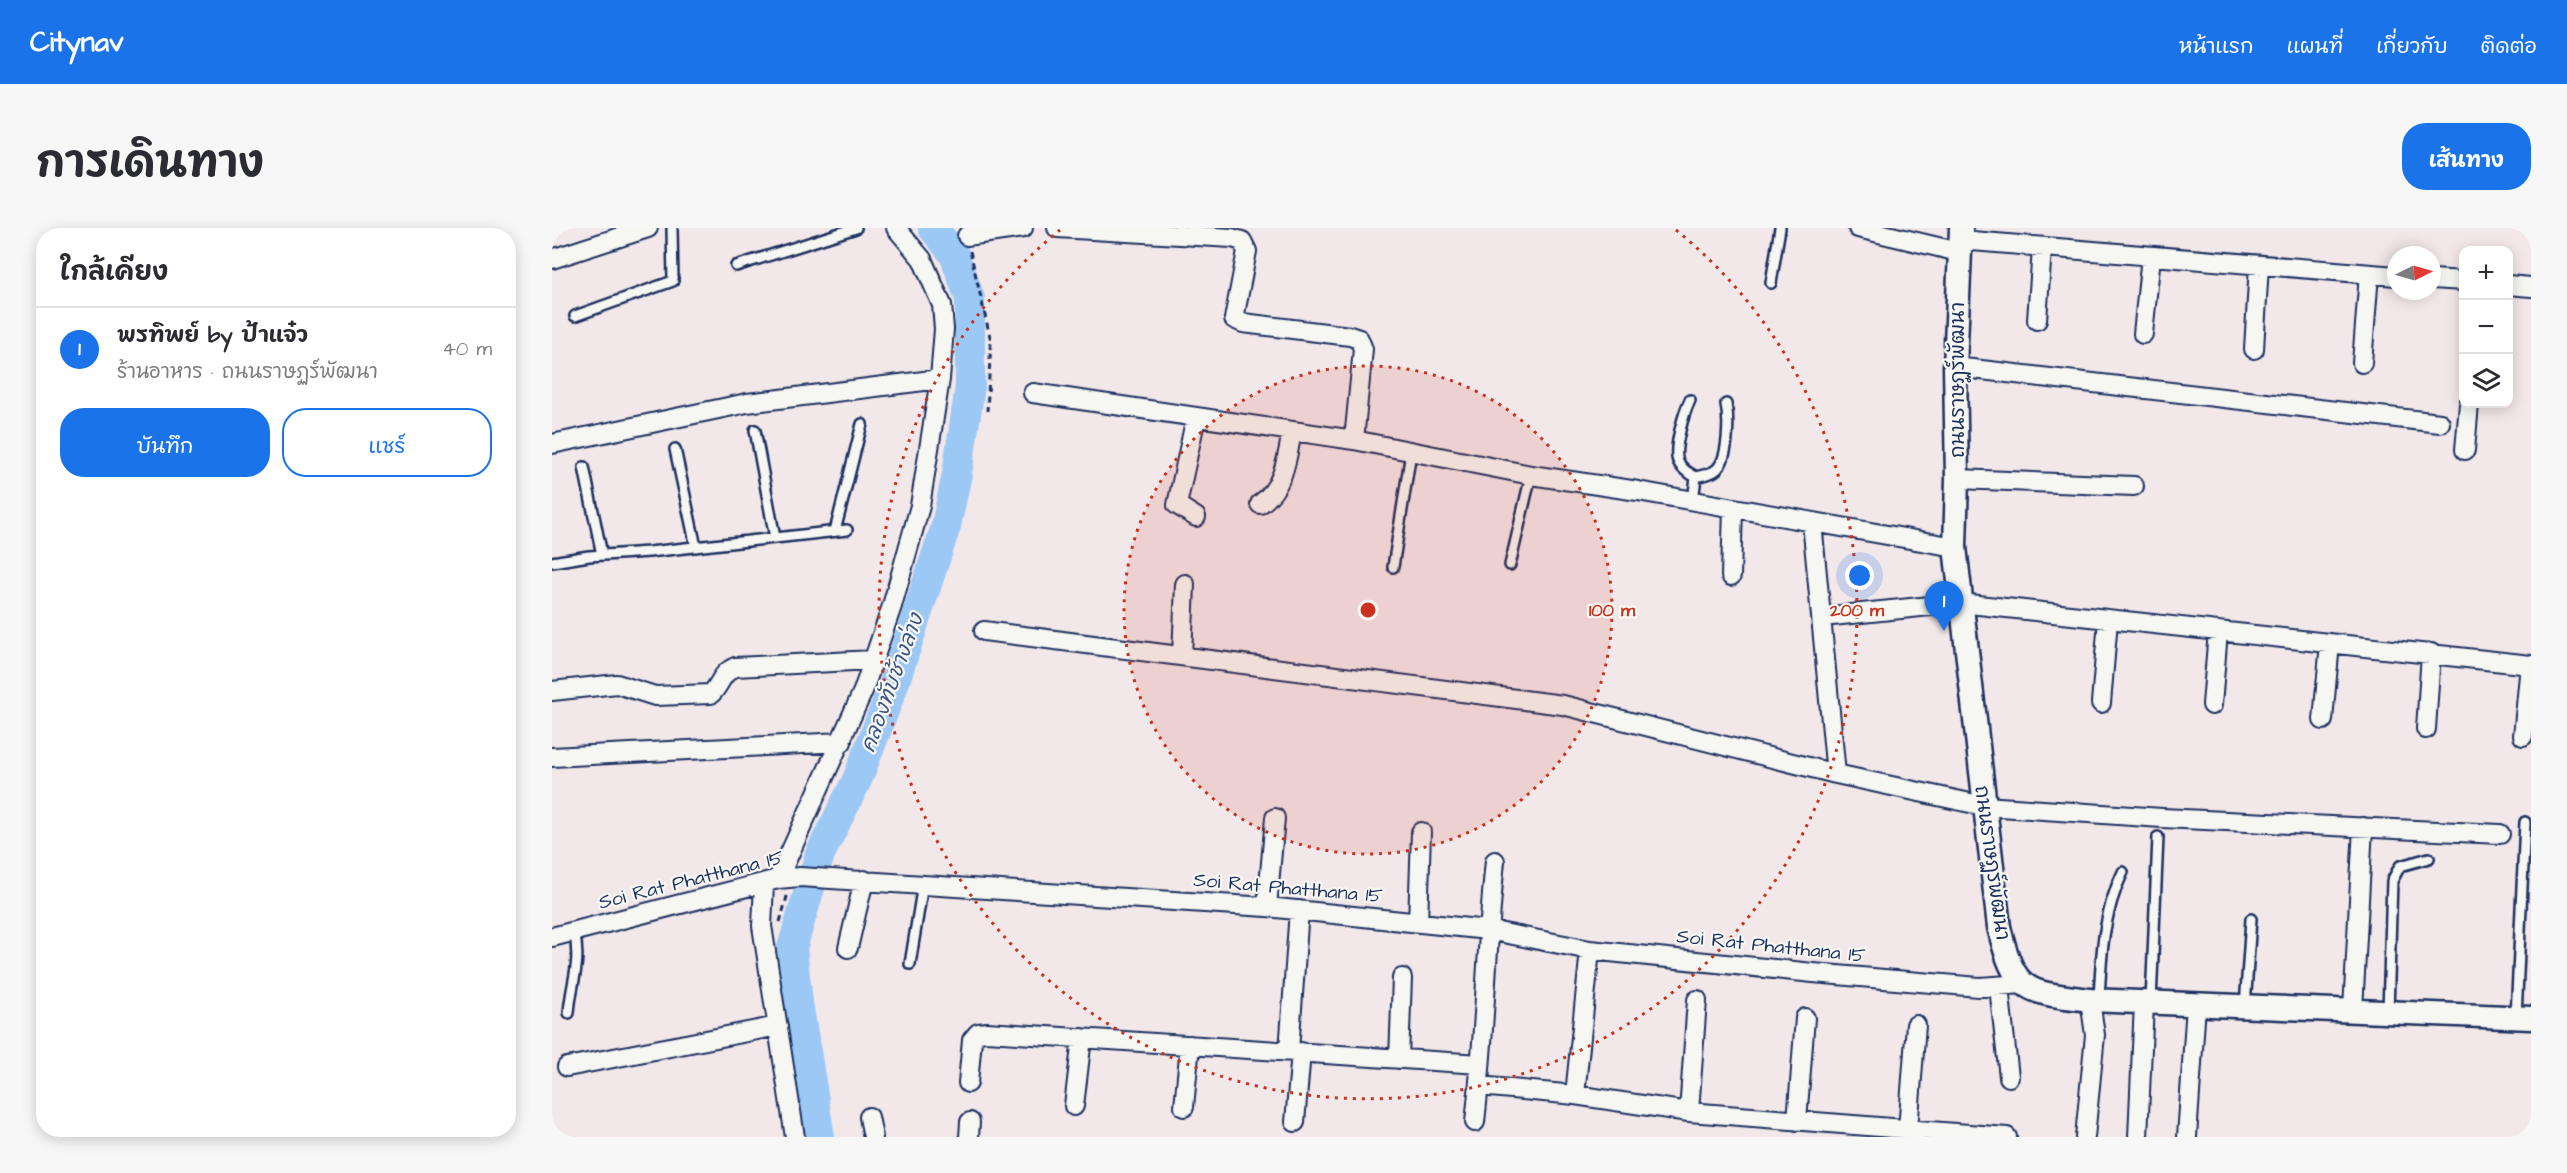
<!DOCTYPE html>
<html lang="th">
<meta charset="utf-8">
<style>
body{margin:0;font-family:"Architects Daughter","Playpen Sans Thai",sans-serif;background:#f7f7f7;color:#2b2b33}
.controls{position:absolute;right:18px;top:18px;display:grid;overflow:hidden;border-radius:12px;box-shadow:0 3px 15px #0003}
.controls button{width:54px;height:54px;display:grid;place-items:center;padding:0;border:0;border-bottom:2px solid #e1e1e2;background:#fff;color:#2b2b33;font:30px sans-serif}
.compass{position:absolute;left:1835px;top:18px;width:54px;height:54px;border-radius:50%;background:#fff;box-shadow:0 3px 15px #0003;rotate:85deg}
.you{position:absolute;left:1308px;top:348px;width:21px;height:21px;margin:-15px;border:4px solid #fff;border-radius:50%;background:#1a73e8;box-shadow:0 0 0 9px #1a73e833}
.badge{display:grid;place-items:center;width:39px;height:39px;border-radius:50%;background:#1a73e8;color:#fff;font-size:20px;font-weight:700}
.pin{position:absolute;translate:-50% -50px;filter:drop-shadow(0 2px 3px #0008)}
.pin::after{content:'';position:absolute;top:32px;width:21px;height:18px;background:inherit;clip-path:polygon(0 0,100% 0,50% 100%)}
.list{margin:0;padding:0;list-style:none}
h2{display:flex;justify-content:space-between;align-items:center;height:78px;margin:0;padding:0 24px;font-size:26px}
h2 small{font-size:20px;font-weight:400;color:#7c7c81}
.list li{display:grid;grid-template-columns:39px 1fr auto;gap:18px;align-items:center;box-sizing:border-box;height:84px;padding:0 24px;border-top:2px solid #e1e1e2}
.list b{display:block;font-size:22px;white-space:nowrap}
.list p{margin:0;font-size:20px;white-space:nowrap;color:#7c7c81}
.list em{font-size:20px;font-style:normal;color:#7c7c81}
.actions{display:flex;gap:12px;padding:18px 24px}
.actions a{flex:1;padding:14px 0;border:2px solid #1a73e8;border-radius:24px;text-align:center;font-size:21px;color:#1a73e8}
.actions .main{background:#1a73e8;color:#fff}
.icon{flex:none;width:33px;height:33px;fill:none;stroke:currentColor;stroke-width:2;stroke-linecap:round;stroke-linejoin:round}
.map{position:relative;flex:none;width:1979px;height:909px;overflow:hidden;border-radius:24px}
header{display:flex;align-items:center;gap:36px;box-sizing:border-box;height:84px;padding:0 30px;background:#1a73e8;color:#fff}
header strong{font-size:28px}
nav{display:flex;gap:33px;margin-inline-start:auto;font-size:21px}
.intro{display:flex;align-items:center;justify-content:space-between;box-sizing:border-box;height:144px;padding:0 36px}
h1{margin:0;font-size:42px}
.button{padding:15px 27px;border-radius:24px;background:#1a73e8;color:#fff;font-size:21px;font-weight:700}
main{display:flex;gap:36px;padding:0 36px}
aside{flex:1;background:#fff;border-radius:24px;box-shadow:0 3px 15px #0003}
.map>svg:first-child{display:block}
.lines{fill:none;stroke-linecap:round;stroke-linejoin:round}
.river{stroke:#9cc8f6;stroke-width:30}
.service-casing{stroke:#1b2f5e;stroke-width:14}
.minor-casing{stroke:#1b2f5e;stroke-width:22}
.tertiary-casing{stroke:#1b2f5e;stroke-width:27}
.path{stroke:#1b2f5e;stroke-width:3;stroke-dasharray:6 4.5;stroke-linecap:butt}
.service{stroke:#f6f6f2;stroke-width:9}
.minor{stroke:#f6f6f2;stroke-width:18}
.tertiary{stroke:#f6f6f2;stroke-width:22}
.ring{fill:none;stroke:#c8321e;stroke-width:3;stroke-dasharray:3 6}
.labels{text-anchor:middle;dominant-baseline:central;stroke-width:4.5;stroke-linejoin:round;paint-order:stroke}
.street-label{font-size:20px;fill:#1b2f5e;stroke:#f6f6f2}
.water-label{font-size:21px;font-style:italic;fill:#3b5584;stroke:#f6f6f2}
.centre{fill:#c8321e;stroke:#f6f6f2;stroke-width:3}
.ring-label{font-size:18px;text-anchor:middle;font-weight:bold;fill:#c8321e;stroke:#f6f6f2;stroke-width:4.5;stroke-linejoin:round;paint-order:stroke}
</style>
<header>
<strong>Citynav</strong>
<nav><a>หน้าแรก</a><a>แผนที่</a><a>เกี่ยวกับ</a><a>ติดต่อ</a></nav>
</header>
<div class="intro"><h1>การเดินทาง</h1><a class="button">เส้นทาง</a></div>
<main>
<aside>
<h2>ใกล้เคียง<small></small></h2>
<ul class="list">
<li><span class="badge">1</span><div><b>พรทิพย์ by ป้าแจ๋ว</b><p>ร้านอาหาร · ถนนราษฏร์พัฒนา</p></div><em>40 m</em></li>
</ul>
<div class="actions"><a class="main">บันทึก</a><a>แชร์</a></div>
</aside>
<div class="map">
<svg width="1979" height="909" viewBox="0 0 1979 909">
<rect width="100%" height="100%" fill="#f3e8e9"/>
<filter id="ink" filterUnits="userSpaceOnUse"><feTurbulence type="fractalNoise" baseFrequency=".0167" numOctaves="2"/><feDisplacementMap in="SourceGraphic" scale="12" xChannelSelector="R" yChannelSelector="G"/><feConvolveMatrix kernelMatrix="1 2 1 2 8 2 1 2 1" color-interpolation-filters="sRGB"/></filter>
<g filter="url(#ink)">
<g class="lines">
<path class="river" d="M268 909 246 775 240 720 268 626 305 552 340 462 394 298 405 246 418 159V71L402 26 381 0"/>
<defs>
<path id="service" d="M184 38 304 0
M1219 55 1228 0
M23 88 121 53 120 0
M1138 172C1132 184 1121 222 1126 233 1129 241 1137 245 1144 249L1141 273
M203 202 223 310
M123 221 144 319
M32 239 50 327
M1144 249C1151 247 1160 246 1165 241 1177 229 1177 191 1174 176
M283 303 310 196
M0 334 37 328 97 324 295 302
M958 337 979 247
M841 339 859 224
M358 736 371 656
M1547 772C1549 728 1551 685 1571 644
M1599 774 1606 609
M1693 779 1699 691
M1836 784 1840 653 1848 638 1877 630
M17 785C19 754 30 736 22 704
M1964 789 1973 594"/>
<path id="minor" d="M505 0 680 10 690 13 695 23 682 91 691 95 798 108 807 111 811 121 802 212
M1306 0 1407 24
M415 8 471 0
M1408 12 1844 48
M0 31 96 0
M1880 51 1912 53
M1956 57 1979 59
M1485 92 1490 20
M1591 106 1599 28
M1702 121 1707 37
M1810 135 1817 46
M1403 139 1888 195
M481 165 802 212 979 247 1086 263 1403 319
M644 189 625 277 644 289
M0 216 195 175 388 151
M1913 222 1917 176
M1405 251 1582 258
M708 276C732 259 735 231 740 203
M1260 294 1284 546
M1179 348 1181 280
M1270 389 1408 375 1979 437
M432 403 1011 477 1284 546 1432 578 1610 590 1948 606
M630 428 633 356
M0 463 65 456 103 468 159 466C169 456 169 445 183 439L321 432
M1549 475 1556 392
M1660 477 1666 403
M1771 492 1778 415
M1874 501 1879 425
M1971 508 1978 437
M0 529 290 514
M226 651 311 463 340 378 368 278 388 151 392 101 390 77 370 31 344 0
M212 656 210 698 243 909
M715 679 723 590
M866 695 869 604
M0 709 226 651 248 649 715 679 936 702 1038 722 1261 745 1427 759 1472 756
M296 720 312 652
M1447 759 1457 849
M1801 782 1811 599
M737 823 747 682
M847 831 850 750
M15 839 226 798
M416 855 420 812 426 805 435 804 928 836
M927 858 1023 867 1137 884 1455 909
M1023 867 1038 722
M522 878 530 810
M632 879 638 817
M1137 884 1145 772
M317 889 321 909
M1245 893 1253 790
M743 894 749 824
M923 894C933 808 934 720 943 633
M1356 902 1364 797
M417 909 418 894
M1533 909 1543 807 1538 772
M1586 909 1592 775
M1635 909 1644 777"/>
<path id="tertiary" d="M1409 0 1403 139 1405 251 1403 319 1447 699C1463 766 1474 764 1538 772L1979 790"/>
</defs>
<use href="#service" class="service-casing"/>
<use href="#minor" class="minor-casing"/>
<use href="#tertiary" class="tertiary-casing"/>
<path class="path" d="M418 23 439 113 435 183
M228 694 236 665"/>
<use href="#service" class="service"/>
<use href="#minor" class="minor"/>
<use href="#tertiary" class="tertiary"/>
</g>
</g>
<circle cx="816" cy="382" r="244" fill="#c8321e" fill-opacity=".12"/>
<g class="ring">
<circle cx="816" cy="382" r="244"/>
<path d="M1124 2A489 489 0 1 1 508 2"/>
</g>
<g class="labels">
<g class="street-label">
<text transform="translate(1406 152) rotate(-90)">ถนนราษฏร์พัฒนา</text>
<text transform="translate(1440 635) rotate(82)">ถนนราษฏร์พัฒนา</text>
<text transform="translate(139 652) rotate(-14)">Soi Rat Phatthana 15</text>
<text transform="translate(736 660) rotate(5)">Soi Rat Phatthana 15</text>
<text transform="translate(1219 718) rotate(6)">Soi Rat Phatthana 15</text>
</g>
<g class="water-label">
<text transform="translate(340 455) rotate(-70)">คลองทับช้างล่าง</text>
</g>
</g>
<circle cx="816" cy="382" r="9" class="centre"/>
<g class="ring-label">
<text x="1060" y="388">100 m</text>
<text x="1305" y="388">200 m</text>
</g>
</svg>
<div class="controls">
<button>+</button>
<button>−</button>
<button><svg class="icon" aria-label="layers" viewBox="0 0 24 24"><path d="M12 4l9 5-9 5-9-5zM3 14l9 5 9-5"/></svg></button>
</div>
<svg class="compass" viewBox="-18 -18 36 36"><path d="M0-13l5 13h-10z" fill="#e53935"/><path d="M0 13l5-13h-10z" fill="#7c7c81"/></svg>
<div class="you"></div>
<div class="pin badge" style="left:1392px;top:403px">1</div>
</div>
</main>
